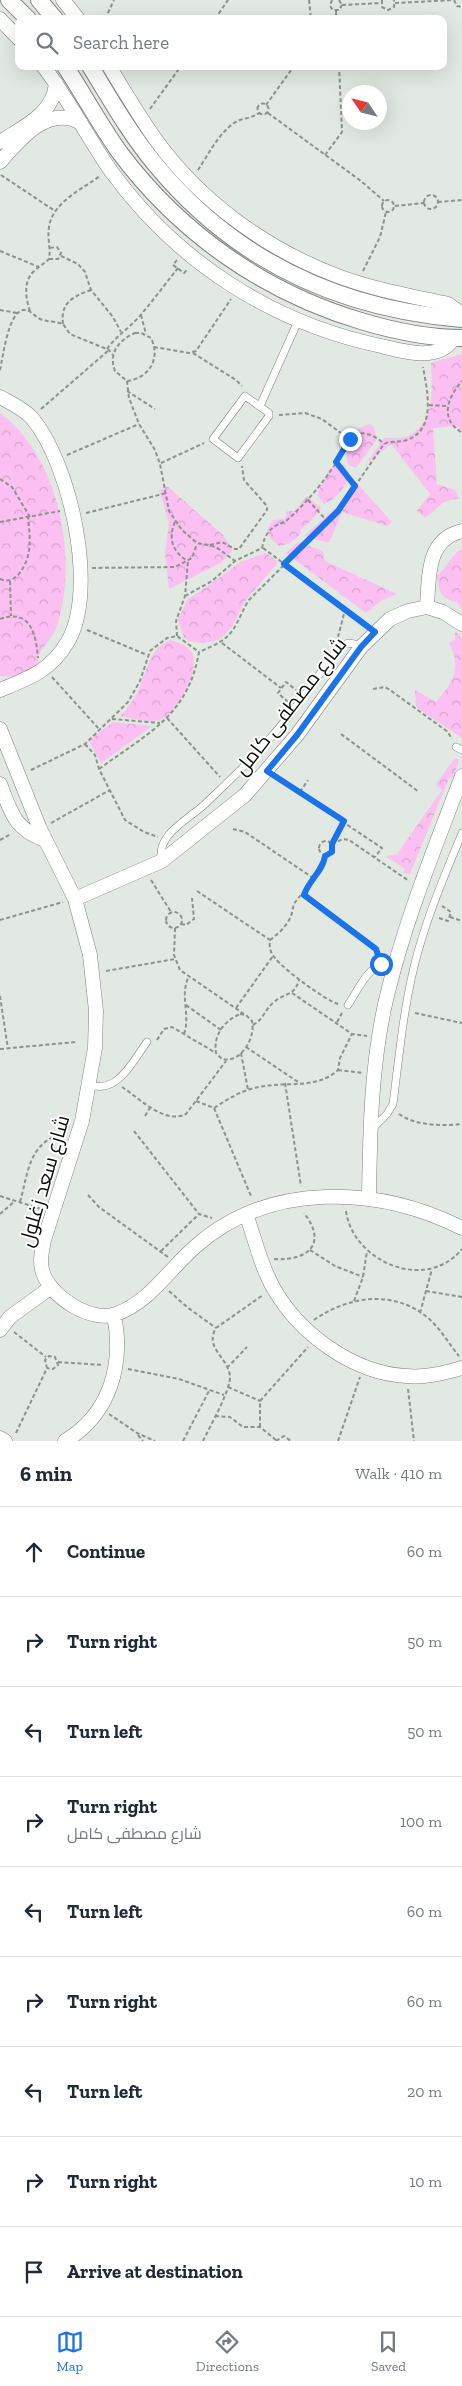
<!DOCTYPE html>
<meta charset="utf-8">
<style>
body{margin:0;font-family:"Zilla Slab",Cairo,serif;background:#f2f2f3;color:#1f2937}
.compass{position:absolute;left:342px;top:85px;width:45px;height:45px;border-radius:50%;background:#fff;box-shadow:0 5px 20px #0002;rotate:305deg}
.stop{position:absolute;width:15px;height:15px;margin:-11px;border:4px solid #1a73e8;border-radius:50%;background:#fff}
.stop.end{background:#1a73e8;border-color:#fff;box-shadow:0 1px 5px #0008}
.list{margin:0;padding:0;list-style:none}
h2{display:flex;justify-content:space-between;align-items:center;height:65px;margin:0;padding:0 20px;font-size:21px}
h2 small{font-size:16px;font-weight:400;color:#747a83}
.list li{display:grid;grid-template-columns:32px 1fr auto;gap:15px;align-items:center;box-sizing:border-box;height:90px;padding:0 20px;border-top:1px solid #e0e1e3}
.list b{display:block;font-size:19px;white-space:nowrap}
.list p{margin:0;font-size:16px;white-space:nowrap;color:#747a83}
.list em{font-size:16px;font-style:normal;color:#747a83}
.icon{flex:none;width:28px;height:28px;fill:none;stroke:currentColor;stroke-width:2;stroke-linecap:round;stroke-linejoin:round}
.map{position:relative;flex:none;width:462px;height:1441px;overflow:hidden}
.search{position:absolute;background:#fff;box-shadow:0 5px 20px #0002;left:15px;right:15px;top:15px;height:55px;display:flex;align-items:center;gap:12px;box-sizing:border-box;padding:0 18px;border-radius:10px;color:#747a83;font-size:19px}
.sheet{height:875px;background:#fff}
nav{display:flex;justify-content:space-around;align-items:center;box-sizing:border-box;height:70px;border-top:1px solid #e0e1e3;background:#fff;font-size:14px;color:#747a83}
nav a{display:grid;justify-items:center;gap:2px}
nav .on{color:#1a73e8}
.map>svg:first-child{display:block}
.park{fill:url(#park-crowns)}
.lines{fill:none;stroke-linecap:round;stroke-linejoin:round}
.service-casing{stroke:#7d847e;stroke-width:8}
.minor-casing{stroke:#7d847e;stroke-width:15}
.tertiary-casing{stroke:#7d847e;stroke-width:18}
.path{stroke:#8c928d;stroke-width:2;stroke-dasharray:4 2.5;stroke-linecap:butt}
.service{stroke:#fff;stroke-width:7}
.minor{stroke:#fff;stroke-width:14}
.tertiary{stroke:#fff;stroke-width:16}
.route{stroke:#1a73e8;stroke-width:6}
.labels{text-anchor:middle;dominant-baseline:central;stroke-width:4;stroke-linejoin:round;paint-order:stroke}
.street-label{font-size:20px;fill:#090c0a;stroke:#fff}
</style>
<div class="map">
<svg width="462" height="1441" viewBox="0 0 462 1441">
<defs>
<pattern id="park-crowns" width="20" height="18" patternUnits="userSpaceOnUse" patternTransform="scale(1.25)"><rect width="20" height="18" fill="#fbbff2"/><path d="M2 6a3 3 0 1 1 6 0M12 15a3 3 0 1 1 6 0" fill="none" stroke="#d6a3ce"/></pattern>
</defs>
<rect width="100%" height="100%" fill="#e1e9e2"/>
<path class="park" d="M462 354V431L455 426 433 428 437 484 455 490 459 498 444 502 425 518 417 511 430 494 391 444 366 464 384 438C391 438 402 439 408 436 436 422 432 390 431 363Z
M0 413C59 456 78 557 58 623 55 635 47 642 40 652 38 655 39 660 37 663 28 677 14 678 0 676Z
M369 424 374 427 377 439 356 468 349 465C341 444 349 432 369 424Z
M344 465 350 475C344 488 338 498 324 504L317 494 329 469Z
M354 480 392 522 387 526 342 512 329 543 304 536 341 503Z
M167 486 223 535 233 550 222 562 169 589 165 553 169 522 159 491Z
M307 496 321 508 312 520 301 529 300 535 288 544 279 546 270 538 267 530 273 520 285 519 287 511H295Z
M298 542 323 551 325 561 397 594 381 601 366 613 286 553Z
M462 549V609L457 602C440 599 439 591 437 575 448 568 450 555 462 549Z
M266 553 278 562 277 564 245 601 232 627 219 640 203 643 189 641 184 637 178 620 187 600 222 576 240 562Z
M455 631 462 639V738L416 707 415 690 436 702C453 683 462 668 449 643L455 640Z
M170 640C177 642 185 644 190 650 204 665 177 712 162 719 150 724 132 718 120 716 129 707 137 696 141 684 149 664 150 650 170 640Z
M113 722 152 726 101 763 90 743 92 738Z
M455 758 459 760 453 777 449 778 410 874 403 873 405 869 386 856 397 854 442 790 436 784Z"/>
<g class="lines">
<defs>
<path id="service" d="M245 396 269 413V416L238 458 213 439Z
M260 406 298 321
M456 747 462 750
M162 861C155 835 188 820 205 804 228 782 251 761 272 736 297 708 317 677 339 647 347 642 352 642 361 647
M348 1005C360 987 370 959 395 964
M90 1085C118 1094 132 1062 147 1042
M372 1129 387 1114 393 1104C399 1058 403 1012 414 967 425 921 444 877 462 833"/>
<path id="minor" d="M63 0 78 19
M0 19 19 39
M43 66C69 99 87 137 111 171 177 262 272 323 381 346 405 352 439 362 454 338
M109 66C124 91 139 116 156 140 200 201 265 248 335 275 371 289 411 296 448 304L462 314
M0 142C23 127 54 114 56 83
M0 162C20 139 49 104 81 123
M0 397C11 403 24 409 32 418 70 463 99 591 67 643 50 671 29 678 0 690
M427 607C429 578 426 539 462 531
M0 729 40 829 75 899 90 955 96 1011 95 1048 82 1121 44 1240C42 1251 39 1262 43 1273 51 1297 91 1323 116 1314 150 1302 169 1269 196 1246 270 1181 378 1186 462 1228
M0 784C11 812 14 829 45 840
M75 899 162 861 245 795 297 735 361 647 390 619 408 611 427 607 443 612 462 624
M369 1197C370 1131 371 1065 386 1000 404 923 434 850 462 776
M246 1214C255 1239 261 1267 274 1289 300 1334 353 1373 406 1376 425 1378 444 1373 462 1368
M0 1330 10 1317 50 1288
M0 1438 5 1441
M65 1441C110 1414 124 1365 114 1315"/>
<path id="tertiary" d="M9 0 28 19
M39 0 55 19
M65 66C84 95 100 125 120 153 181 234 264 292 361 321 394 331 428 338 462 338
M90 66C111 100 130 134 155 164 234 260 339 309 462 319"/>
</defs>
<use href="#service" class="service-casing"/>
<use href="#minor" class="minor-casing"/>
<use href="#tertiary" class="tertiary-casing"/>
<path class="path" d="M309 0 311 19
M332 0 330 6 333 10H339L342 5
M339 0 342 5
M382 0V7L388 10 394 7V0
M454 0 457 6 462 7
M395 3 454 0
M342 5 381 3
M336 11V19
M105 19 114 0
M215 19 228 0
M257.5 109a5.5 5.5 0 1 1 11 0a5.5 5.5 0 1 1-11 0Z
M266 105 294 66
M150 109 181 66
M268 113 361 181 384 201
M325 155 342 132 339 66
M198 170C208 155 219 133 234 123 241 118 251 119 259 113
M1 175 55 211
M424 202a7 7 0 1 1 14 0a7 7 0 1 1-14 0Z
M382 206a6 6 0 1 1 12 0a6 6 0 1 1-12 0Z
M438 202 462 200
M395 206 424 203
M0 251 39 267
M61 256 78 264 85 272 91 290 113 317 121 332
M49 259H58L61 253 57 247 49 248
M177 260 173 265 184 273 188 269
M363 271 380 237 386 212
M0 310 17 313
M30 311C26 300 23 282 33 272 38 267 44 264 49 259 51 248 47 238 49 227 52 203 82 189 100 176
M141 315 146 334
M63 324C60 302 74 296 91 290
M135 333H141L151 338C161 359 149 378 127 381L115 371C108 353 119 340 135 333Z
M154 347 189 353 196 351 231 299
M107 349C116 336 128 329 138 318 152 302 165 284 178 268
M193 353 236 380 242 386
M0 370C3 357 8 313 23 310 30 309 34 316 40 319 47 322 55 321 63 324L70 334 109 350 113 355
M127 381 129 398 139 424 155 450 160 464 169 511 182 530 197 543 216 547 235 561
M127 391 155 409
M429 405 446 406
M41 409 109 350
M279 415 305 413 322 419 349 439
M461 432C439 418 448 397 462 381
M67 455 139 424
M337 462 355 487
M161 463 204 443
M0 479 12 487 30 517
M308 500 327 521
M86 513 167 493
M0 522 60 511
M175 522C168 538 172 552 188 561
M210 545 222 542 235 549H239L267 510V506L244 480 242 466
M263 548 365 624
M92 568 175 567 192 558 197 544
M0 579C7 582 13 580 18 575 33 557 30 538 28 517
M10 581 11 616
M185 596 212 581 235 561 262 548C265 533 271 526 285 522 304 505 320 487 334 466 339 458 343 445 349 439 360 428 375 435 384 444
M0 619C31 608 36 635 38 658
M87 630 147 655
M177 636 176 621 185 596 188 561
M338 637 345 610
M222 643 281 688
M52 677 99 729
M373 689 385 687 390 690 448 732 452 739
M288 702 278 693 286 682 296 690
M167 718 220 777
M112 719 160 723
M341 734 419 792
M85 744 95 755 99 769 125 820 144 832 158 837
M99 769C148 733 188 716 199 652 235 637 231 633 248 601L338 511 384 444C391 440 399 443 407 440 437 429 427 390 423 367
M31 770 85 744 128 702 140 681 150 651 167 638 177 636 199 652
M277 778 382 848 375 857
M300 792 308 780
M51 823 110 790
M233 829 245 832 313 878
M0 840 11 834
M319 848a7 7 0 1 1 14 0a7 7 0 1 1-14 0Z
M333 842 343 821
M332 844 343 839 349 840 409 881
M151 880 171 912
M197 891 270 940C269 946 270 953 275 958 283 969 325 1000 338 1004
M303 895 376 949 380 957
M166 920a8 8 0 1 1 16 0a8 8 0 1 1-16 0Z
M450 917 462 921
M439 918 448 921 451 912 442 906
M0 920 63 902
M181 924 186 925 194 919 192 898
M175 928 174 955 180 970 244 1014
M270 940C278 934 287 926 291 916 293 911 292 906 296 901 306 888 323 873 325 855
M106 971 175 959
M292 993 352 1034 367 1036
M0 996 8 1049
M186 1005 221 1030
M236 1008 273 956
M415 1013 462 1023
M240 1014 246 1015 252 1021C256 1037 241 1064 222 1059L216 1053C213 1035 224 1021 240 1014Z
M337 1022 342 1013
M253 1025C264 1019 265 1009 274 1002 285 992 294 997 299 980
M184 1034C191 1014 179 996 189 976
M157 1040 164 1029 172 1027 216 1053
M246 1047 298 1082
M0 1049 76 1042
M241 1053 248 1090
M338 1070 363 1073
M285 1083 301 1186
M122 1087C139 1098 165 1125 186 1114L226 1061
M196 1101 214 1108C228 1099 242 1090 259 1087 286 1081 316 1090 338 1070L340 1058 352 1034
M214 1108 251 1196
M399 1114C416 1126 442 1126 462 1124
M145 1116 151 1106
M134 1131 199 1214 212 1218
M88 1195 99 1207 168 1257
M0 1196 41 1209
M20 1202C28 1174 28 1145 60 1134
M346 1211C353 1262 426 1293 462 1249
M0 1214 15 1201
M310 1250 335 1266 363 1277
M161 1251 199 1214
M274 1259C308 1261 328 1244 304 1213
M169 1291 187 1307 216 1328
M426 1291 462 1297
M354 1301 363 1277 367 1251
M420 1313 432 1269
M314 1320C348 1296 394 1289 428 1318 440 1328 449 1344 459 1356
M14 1332 46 1357
M58 1362 103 1365
M227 1368 247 1347
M128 1369 179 1379 224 1395
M228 1387 260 1401
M408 1389 414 1441
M109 1414 137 1433 155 1441
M215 1416 230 1417 243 1427H260L276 1440
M260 1427V1401L308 1347
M16 1433 47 1368 45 1360 49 1356 55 1357 58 1365 53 1369 47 1368
M138 1435 143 1441
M183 1441 210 1389
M203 1441C209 1428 231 1390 230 1376 228 1357 204 1348 216 1328L263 1295
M276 1441 284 1436 291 1441
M338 1441 360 1377"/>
<use href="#service" class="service"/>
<use href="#minor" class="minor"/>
<use href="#tertiary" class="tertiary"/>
</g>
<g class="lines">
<path class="route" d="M350 439 336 462 355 486 338 511 284 564 375 632 361 647 297 735 267 771 344 821 332 844V852L325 856C323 871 309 880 304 895L376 949 381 964"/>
</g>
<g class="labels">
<g class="street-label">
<text transform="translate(290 706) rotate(-52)">شارع مصطفى كامل</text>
<text transform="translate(44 1181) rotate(-74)">شارع سعد زغلول</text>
</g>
</g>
</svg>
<svg class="compass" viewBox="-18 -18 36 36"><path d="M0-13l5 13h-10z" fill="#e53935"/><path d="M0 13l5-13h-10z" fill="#747a83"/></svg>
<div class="stop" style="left:381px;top:964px"></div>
<div class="stop end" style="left:350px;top:439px"></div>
<div class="search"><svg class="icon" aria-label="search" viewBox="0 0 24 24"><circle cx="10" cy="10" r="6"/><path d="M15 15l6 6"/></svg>Search here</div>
</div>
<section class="sheet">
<h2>6 min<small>Walk · 410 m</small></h2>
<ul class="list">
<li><svg class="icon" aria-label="ahead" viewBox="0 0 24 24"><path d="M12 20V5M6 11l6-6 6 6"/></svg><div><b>Continue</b></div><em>60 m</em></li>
<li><svg class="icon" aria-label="right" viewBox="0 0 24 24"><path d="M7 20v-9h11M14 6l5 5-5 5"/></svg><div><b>Turn right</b></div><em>50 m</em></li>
<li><svg class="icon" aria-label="left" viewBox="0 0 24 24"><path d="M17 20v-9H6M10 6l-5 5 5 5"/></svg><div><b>Turn left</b></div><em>50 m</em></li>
<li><svg class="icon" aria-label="right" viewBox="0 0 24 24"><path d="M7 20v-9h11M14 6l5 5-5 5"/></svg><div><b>Turn right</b><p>شارع مصطفى كامل</p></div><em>100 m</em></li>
<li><svg class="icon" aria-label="left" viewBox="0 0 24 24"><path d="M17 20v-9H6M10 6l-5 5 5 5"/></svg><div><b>Turn left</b></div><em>60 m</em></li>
<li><svg class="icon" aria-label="right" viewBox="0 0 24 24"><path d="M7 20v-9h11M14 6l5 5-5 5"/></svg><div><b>Turn right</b></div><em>60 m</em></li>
<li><svg class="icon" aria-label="left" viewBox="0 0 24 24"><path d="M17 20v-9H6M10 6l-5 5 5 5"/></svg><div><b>Turn left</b></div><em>20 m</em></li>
<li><svg class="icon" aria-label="right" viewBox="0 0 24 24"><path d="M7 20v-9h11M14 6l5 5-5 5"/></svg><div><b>Turn right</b></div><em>10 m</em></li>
<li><svg class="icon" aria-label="arrive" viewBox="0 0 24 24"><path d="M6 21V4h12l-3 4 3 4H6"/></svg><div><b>Arrive at destination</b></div></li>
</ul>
</section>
<nav>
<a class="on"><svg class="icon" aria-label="map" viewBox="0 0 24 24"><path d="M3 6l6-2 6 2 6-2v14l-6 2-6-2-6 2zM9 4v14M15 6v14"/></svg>Map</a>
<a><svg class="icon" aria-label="directions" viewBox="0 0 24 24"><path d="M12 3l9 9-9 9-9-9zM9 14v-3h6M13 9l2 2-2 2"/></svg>Directions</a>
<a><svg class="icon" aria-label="saved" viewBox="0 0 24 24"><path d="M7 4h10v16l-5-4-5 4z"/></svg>Saved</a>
</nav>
